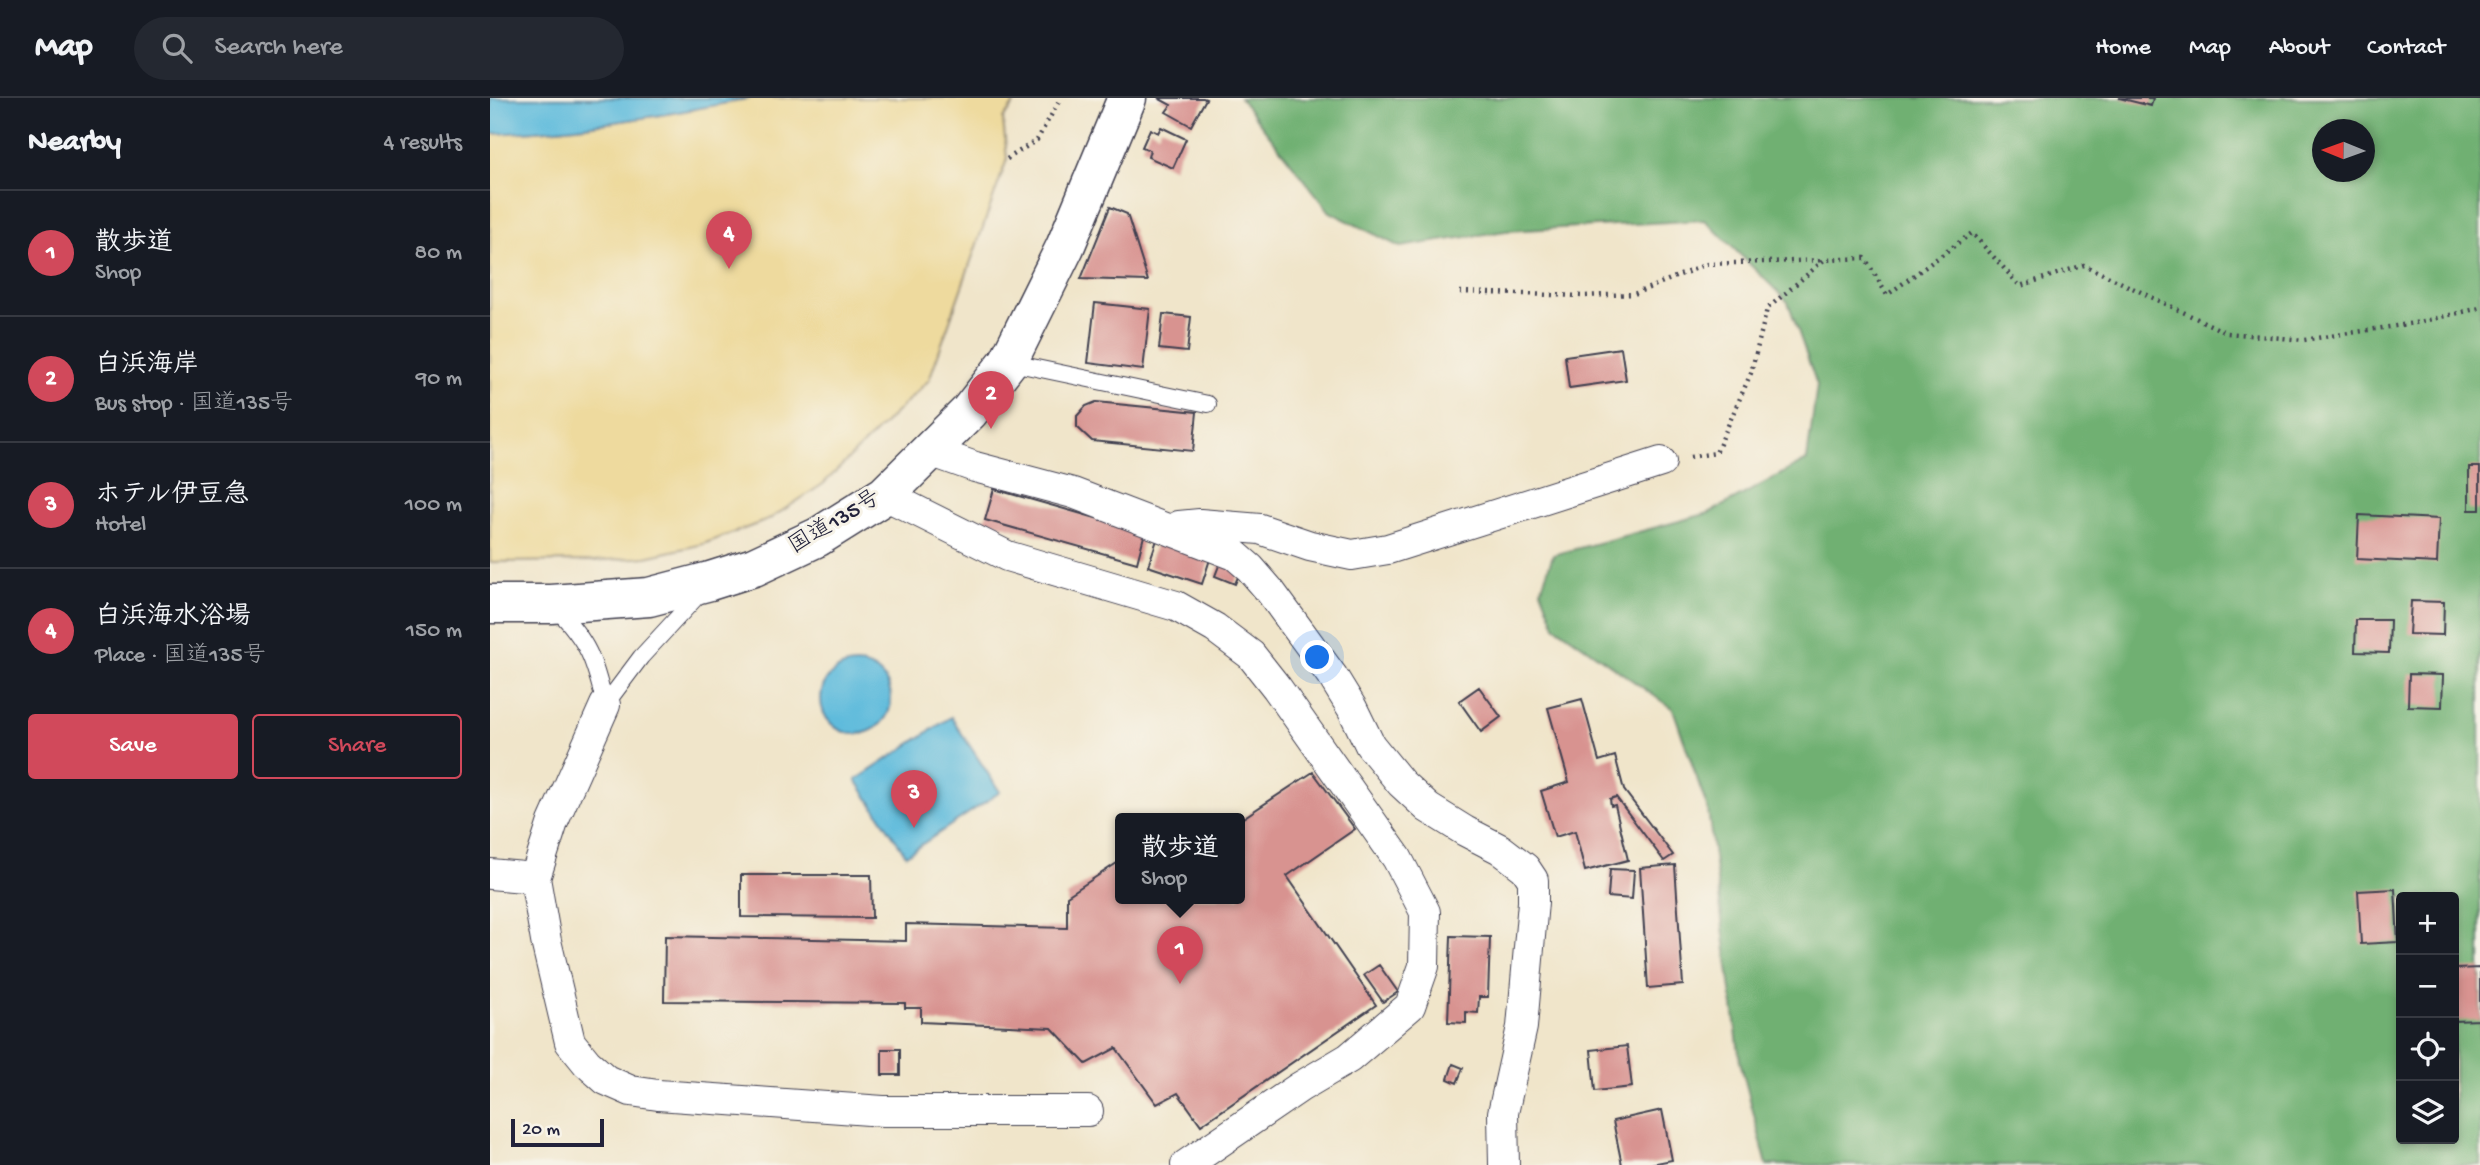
<!DOCTYPE html>
<meta charset="utf-8">
<style>
body{margin:0;font-family:"Gochi Hand","Klee One",sans-serif;background:#242831;color:#f1f3f6}
.controls{position:absolute;right:21px;bottom:21px;display:grid;overflow:hidden;border-radius:7px;box-shadow:0 4px 10px #0003}
.controls button{width:63px;height:63px;display:grid;place-items:center;padding:0;border:0;border-bottom:2px solid #363941;background:#171b24;color:#f1f3f6;font:35px sans-serif}
.compass{position:absolute;left:1822px;top:21px;width:63px;height:63px;border-radius:50%;background:#171b24;box-shadow:0 4px 10px #0003;rotate:271deg}
.scale{position:absolute;left:21px;bottom:18px;width:93px;box-sizing:border-box;padding-left:7px;border:4px solid #22223b;border-top:0;font-size:19px;line-height:24px;white-space:nowrap;color:#22223b;-webkit-text-stroke:5px #f7f3e8;paint-order:stroke}
.you{position:absolute;left:828px;top:560px;width:24px;height:24px;margin:-18px;border:5px solid #fff;border-radius:50%;background:#1a73e8;box-shadow:0 0 0 10px #1a73e833}
.badge{display:grid;place-items:center;width:46px;height:46px;border-radius:50%;background:#d1495b;color:#fff;font-size:23px;font-weight:700}
.pin{position:absolute;translate:-50% -58px;filter:drop-shadow(0 2px 4px #0008)}
.pin::after{content:'';position:absolute;top:37px;width:24px;height:21px;background:inherit;clip-path:polygon(0 0,100% 0,50% 100%)}
.popup{position:absolute;left:625px;top:715px;width:130px;height:91px;box-sizing:border-box;display:grid;place-content:center;border-radius:7px;background:#171b24;filter:drop-shadow(0 2px 5px #0005);font-size:23px;white-space:nowrap;color:#9ea1a6}
.popup b{font-size:26px;color:#f1f3f6}
.popup::after{content:'';position:absolute;left:50%;top:100%;margin-left:-14px;border:14px solid transparent;border-top-color:#171b24}
.list{margin:0;padding:0;list-style:none}
h2{display:flex;justify-content:space-between;align-items:center;height:91px;margin:0;padding:0 28px;font-size:30px}
h2 small{font-size:23px;font-weight:400;color:#9ea1a6}
.list li{display:grid;grid-template-columns:46px 1fr auto;gap:21px;align-items:center;box-sizing:border-box;height:126px;padding:0 28px;border-top:2px solid #363941}
.list b{display:block;font-size:26px;white-space:nowrap}
.list p{margin:0;font-size:23px;white-space:nowrap;color:#9ea1a6}
.list em{font-size:23px;font-style:normal;color:#9ea1a6}
.actions{display:flex;gap:14px;padding:21px 28px}
.actions a{flex:1;padding:16px 0;border:2px solid #d1495b;border-radius:7px;text-align:center;font-size:24px;color:#d1495b}
.actions .main{background:#d1495b;color:#fff}
.icon{flex:none;width:38px;height:38px;fill:none;stroke:currentColor;stroke-width:2;stroke-linecap:round;stroke-linejoin:round}
.map{position:relative;flex:none;width:1990px;height:1067px;overflow:hidden}
header{display:flex;align-items:center;gap:42px;box-sizing:border-box;height:98px;padding:0 35px;background:#171b24;border-bottom:2px solid #363941}
header strong{font-size:33px}
nav{display:flex;gap:38px;margin-inline-start:auto;font-size:24px}
.search{width:490px;height:63px;background:#242831;display:flex;align-items:center;gap:18px;box-sizing:border-box;padding:0 24px;border-radius:38px;color:#9ea1a6;font-size:26px}
main{display:flex}
aside{flex:1;background:#171b24}
.map>svg:first-child{display:block}
.forest{fill:#6fb072;stroke:#486956;stroke-width:2;fill-rule:evenodd}
.sand{fill:#eeda9e;stroke:#887e6c;stroke-width:2}
.water{fill:#5ebbdc;stroke:#406e8c;stroke-width:2}
.building{fill:#d89390}
.lines{fill:none;stroke-linecap:round;stroke-linejoin:round}
.service-casing{stroke:#413f50;stroke-width:18}
.minor-casing{stroke:#413f50;stroke-width:32}
.trunk-casing{stroke:#413f50;stroke-width:41}
.path{stroke:#413f50;stroke-width:4.5;stroke-dasharray:2 5;stroke-linecap:butt}
.service{stroke:#fff;stroke-width:16}
.minor{stroke:#fff;stroke-width:30}
.trunk{stroke:#fff;stroke-width:38}
.labels{text-anchor:middle;dominant-baseline:central;stroke-width:6;stroke-linejoin:round;paint-order:stroke}
.street-label{font-size:23px;fill:#22223b;stroke:#f7f3e8}
</style>
<header>
<strong>Map</strong>
<div class="search"><svg class="icon" aria-label="search" viewBox="0 0 24 24"><circle cx="10" cy="10" r="6"/><path d="M15 15l6 6"/></svg>Search here</div>
<nav><a>Home</a><a>Map</a><a>About</a><a>Contact</a></nav>
</header>
<main>
<aside>
<h2>Nearby<small>4 results</small></h2>
<ul class="list">
<li><span class="badge">1</span><div><b>散歩道</b><p>Shop</p></div><em>80 m</em></li>
<li><span class="badge">2</span><div><b>白浜海岸</b><p>Bus stop · 国道135号</p></div><em>90 m</em></li>
<li><span class="badge">3</span><div><b>ホテル伊豆急</b><p>Hotel</p></div><em>100 m</em></li>
<li><span class="badge">4</span><div><b>白浜海水浴場</b><p>Place · 国道135号</p></div><em>150 m</em></li>
</ul>
<div class="actions"><a class="main">Save</a><a>Share</a></div>
</aside>
<div class="map">
<svg width="1990" height="1067" viewBox="0 0 1990 1067">
<rect width="100%" height="100%" fill="#f7f3e8"/>
<filter id="ink" filterUnits="userSpaceOnUse"><feTurbulence type="fractalNoise" baseFrequency=".0143" numOctaves="2"/><feDisplacementMap in="SourceGraphic" scale="14" xChannelSelector="R" yChannelSelector="G"/><feConvolveMatrix kernelMatrix="1 2 1 2 8 2 1 2 1" color-interpolation-filters="sRGB"/></filter>
<filter id="wash" filterUnits="userSpaceOnUse"><feTurbulence type="fractalNoise" baseFrequency=".00686" numOctaves="4" result="noise"/><feDisplacementMap in="SourceGraphic" scale="28" xChannelSelector="R" yChannelSelector="G"/><feGaussianBlur stdDeviation="1.57" result="paint"/><feColorMatrix in="noise" values="0 0 0 0 0 0 0 0 0 0 0 0 0 0 0 0 0 1.4 0 .05"/><feComposite in="paint" operator="in"/></filter>
<g filter="url(#wash)">
<rect width="100%" height="100%" fill="#f0e5ca"/>
<path class="forest" d="M750 0H1990V1067H1277L1250 963 1218 712 1183 611 1065 528 1051 492 1063 457 1219 415 1317 362 1327 287 1298 204 1215 122 1016 133 910 149 840 114ZM1832 32H1874V74H1832ZM1911 799H1964V1041H1911Z"/>
<path class="sand" d="M261 0H528L513 21 517 61 439 282 333 386 278 422 213 446 156 459 104 463 0 464V36C87 32 176 18 261 0Z"/>
<path class="water" d="M0 0H261C175 18 88 32 0 36Z
M331 601a35 35 0 1 1 70 0a35 35 0 1 1-70 0Z
M461 619 510 694 416 757 366 682Z"/>
<g id="blocks">
<path class="building" d="M668 0H713L716 1 701 28 676 14 681 7Z
M1629 0H1663L1661 8Z
M671 29 696 41 683 70 658 59 660 52 652 49 660 31 668 35Z
M620 109 637 116 658 183 591 181Z
M605 205 660 211 653 272 598 265Z
M673 216 701 219 697 254 669 251Z
M1131 250 1136 282 1079 290 1075 258Z
M606 304 707 314 703 353 602 343 587 329V318L596 308Z
M1979 369H1990V412H1979Z
M504 391 655 434 647 465 495 422Z
M1869 417 1949 421 1947 465 1867 461Z
M668 439 721 458 712 486 658 468Z
M730 465 751 472 745 486 725 478Z
M1921 503 1954 504 1953 537 1919 536Z
M1866 522H1900L1899 555 1865 554Z
M1919 576 1953 577 1952 609 1918 608Z
M989 589 1011 619 991 634 969 603Z
M1092 601 1109 663 1125 658 1134 692 1183 757 1174 763 1126 699 1120 701 1121 708 1125 707 1138 762 1095 773 1085 733 1065 739 1051 693 1079 684 1058 610Z
M823 674 865 731 797 778 886 907 711 1027 688 995 667 1006 626 950 596 966 562 930 431 924V910H415V905L174 903 175 838 416 843V826L577 830V798L630 763V800H750V722Z
M1185 767 1193 887 1158 890 1150 770Z
M1120 771 1144 772 1142 801 1118 799Z
M251 777H381L382 820 251 819Z
M1905 791 1908 844 1871 846 1868 793Z
M961 838 1000 839 998 899H989L988 915 976 914V925L958 924Z
M889 867 908 894 893 904 874 877Z
M1990 870V922L1964 923V871Z
M1137 948 1142 989 1105 993 1101 952Z
M392 951H410V977H392Z
M963 966 973 970 967 985 958 981Z
M1172 1012 1182 1062 1156 1067H1132L1123 1023Z"/>
</g>
</g>
<g filter="url(#ink)">
<use href="#blocks" fill-opacity="0" stroke="#413f50" stroke-width="2"/>
<g class="lines">
<defs>
<path id="service" d="M518 264 718 306
M65 509C99 545 104 561 115 607
M115 607 151 559 212 493"/>
<path id="minor" d="M440 353 485 369 583 395 745 457 760 470 780 493 843 579 862 610 880 647 911 685 938 710 975 733 1010 751 1035 770 1043 782V804L1032 929 1013 1015 1014 1067
M395 397 517 458 686 508 725 530 761 557 787 590 907 760 935 814 934 868 920 908 859 960 810 989 696 1067
M689 428 710 426 770 431 820 448 862 457 898 451 1171 364
M115 607 63 724 45 780 56 843 80 944 97 965 116 982 141 993 168 997 393 1013H598
M0 776 45 780"/>
<path id="trunk" d="M0 506H61L159 499 220 483 264 469 328 439 395 397 479 314 518 264 575 149 637 0"/>
</defs>
<use href="#service" class="service-casing"/>
<use href="#minor" class="minor-casing"/>
<use href="#trunk" class="trunk-casing"/>
<path class="path" d="M517 61 547 42 571 0
M970 194 1093 198 1144 196 1217 166 1334 162
M1200 359 1226 355 1261 275 1277 211 1334 162 1375 160 1397 197 1482 135 1530 188 1594 167 1737 235 1814 242 1925 225 1990 210"/>
<use href="#service" class="service"/>
<use href="#minor" class="minor"/>
<use href="#trunk" class="trunk"/>
</g>
</g>
<g class="labels">
<g class="street-label">
<text transform="translate(345 425) rotate(-31)">国道135号</text>
</g>
</g>
</svg>
<div class="controls">
<button>+</button>
<button>−</button>
<button><svg class="icon" aria-label="locate" viewBox="0 0 24 24"><circle cx="12" cy="12" r="6"/><path d="M12 2v4M12 18v4M2 12h4M18 12h4"/></svg></button>
<button><svg class="icon" aria-label="layers" viewBox="0 0 24 24"><path d="M12 4l9 5-9 5-9-5zM3 14l9 5 9-5"/></svg></button>
</div>
<svg class="compass" viewBox="-18 -18 36 36"><path d="M0-13l5 13h-10z" fill="#e53935"/><path d="M0 13l5-13h-10z" fill="#9ea1a6"/></svg>
<div class="scale">20 m</div>
<div class="you"></div>
<div class="pin badge" style="left:690px;top:886px">1</div>
<div class="popup"><b>散歩道</b>Shop</div>
<div class="pin badge" style="left:501px;top:331px">2</div>
<div class="pin badge" style="left:424px;top:730px">3</div>
<div class="pin badge" style="left:239px;top:171px">4</div>
</div>
</main>
